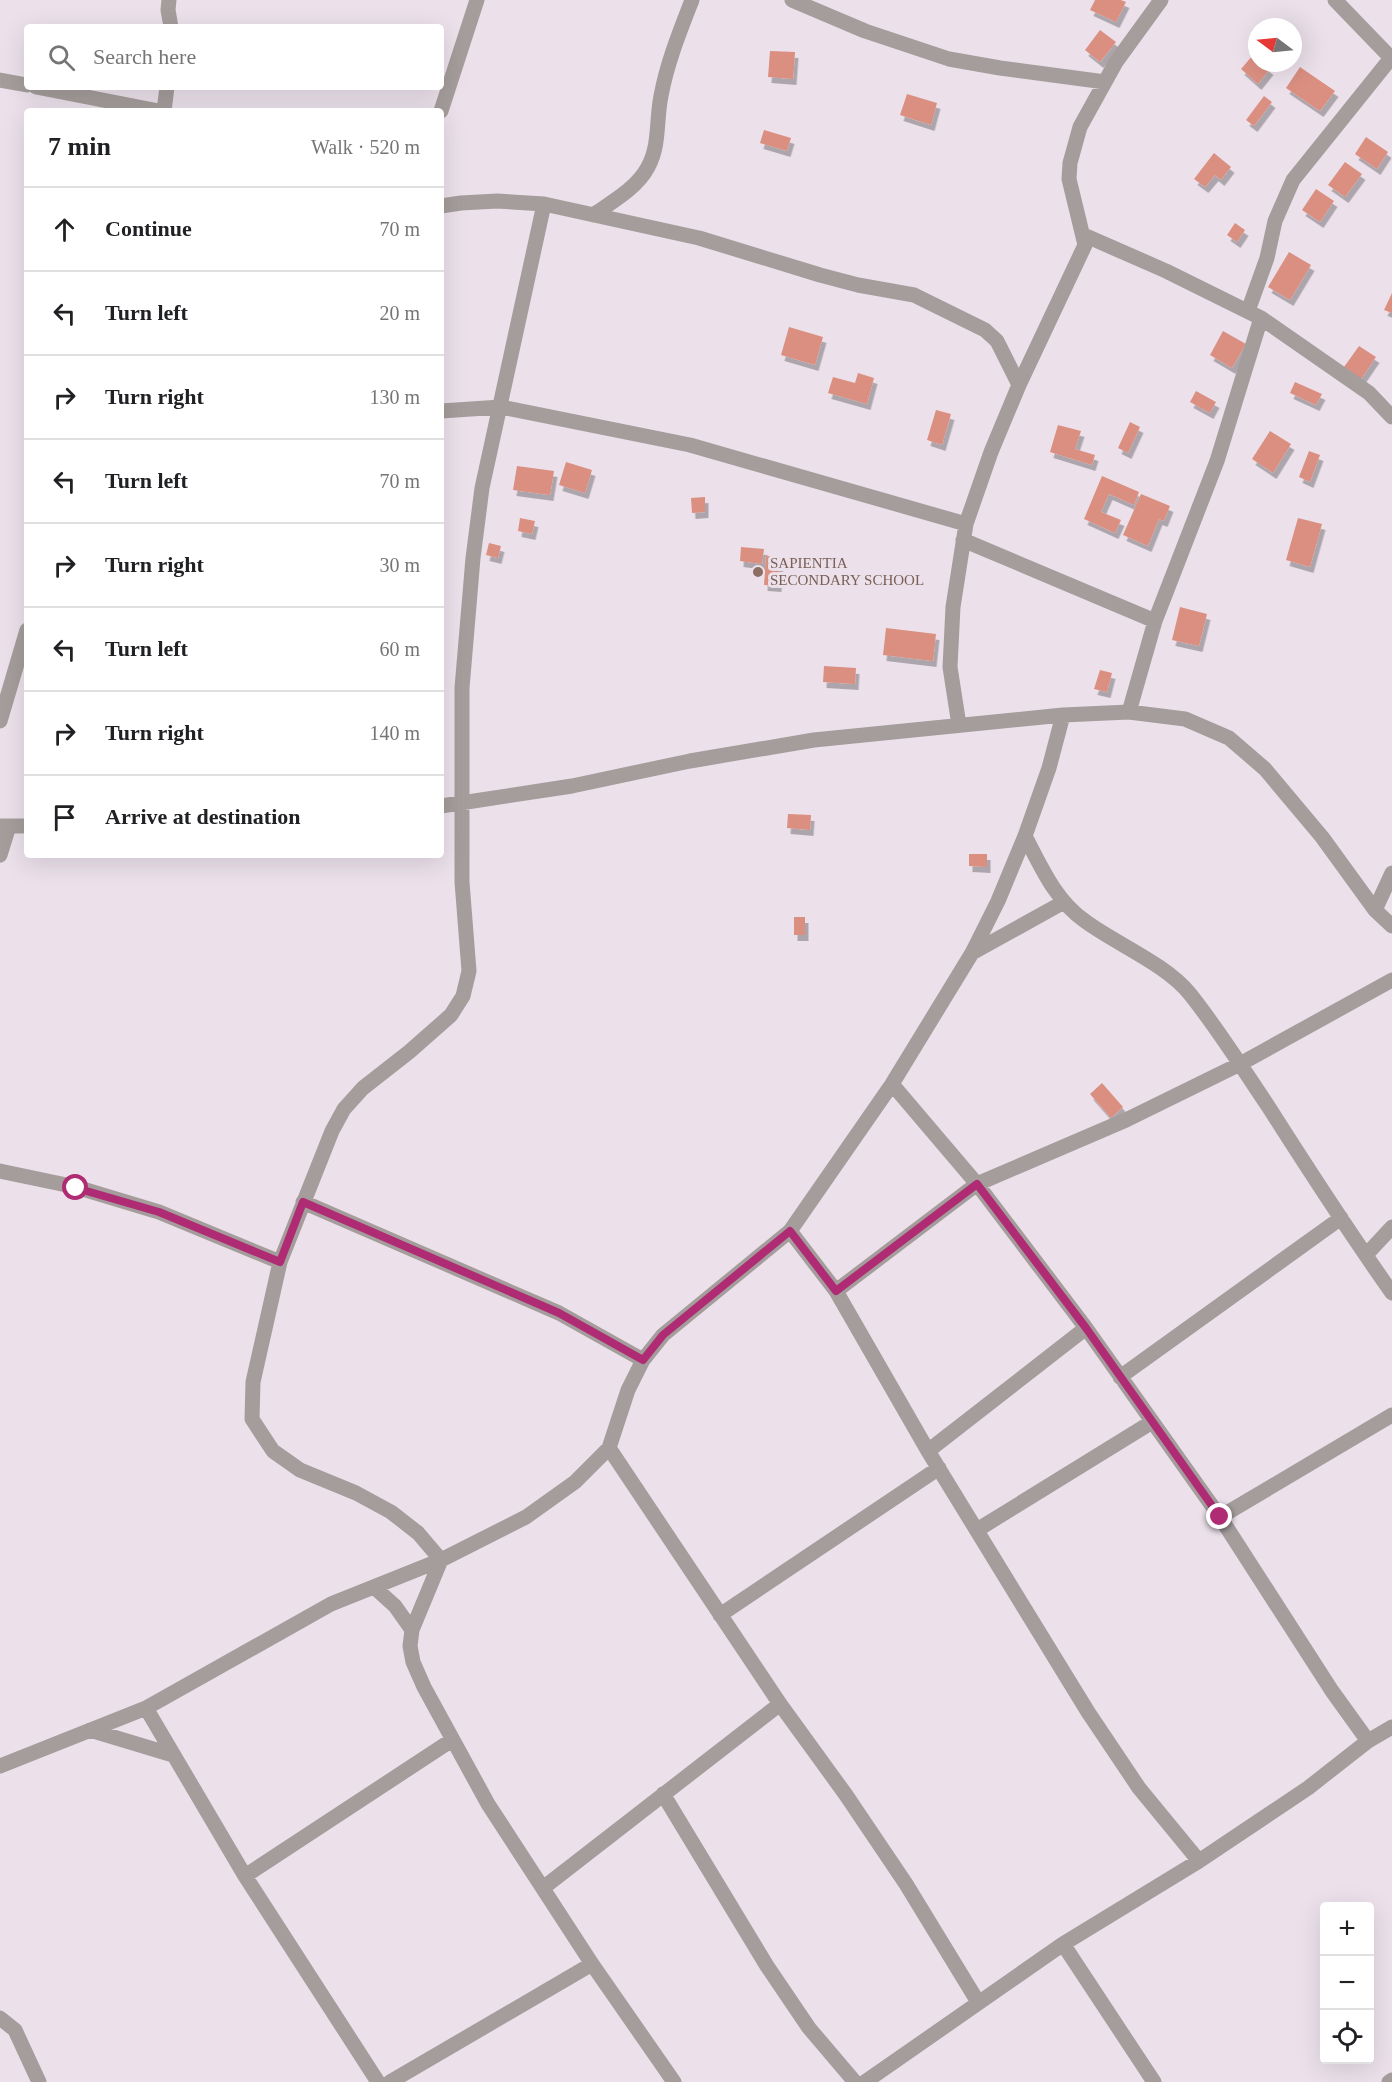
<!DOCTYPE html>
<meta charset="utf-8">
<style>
body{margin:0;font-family:"Times New Roman",serif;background:#f6f6f6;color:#202124}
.controls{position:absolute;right:18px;bottom:18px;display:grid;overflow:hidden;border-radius:6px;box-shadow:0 6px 24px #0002}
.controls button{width:54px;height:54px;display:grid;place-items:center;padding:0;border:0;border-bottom:2px solid #e0e0e0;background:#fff;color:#202124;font:30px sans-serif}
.compass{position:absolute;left:1248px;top:18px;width:54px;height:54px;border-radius:50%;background:#fff;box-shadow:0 6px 24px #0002;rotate:286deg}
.stop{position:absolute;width:18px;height:18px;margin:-14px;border:4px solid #af2b74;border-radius:50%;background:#fff}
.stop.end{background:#af2b74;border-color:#fff;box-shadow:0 2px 6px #0008}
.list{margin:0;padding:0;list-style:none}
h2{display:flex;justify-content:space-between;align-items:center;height:78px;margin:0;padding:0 24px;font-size:26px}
h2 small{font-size:20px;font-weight:400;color:#757577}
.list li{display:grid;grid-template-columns:39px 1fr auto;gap:18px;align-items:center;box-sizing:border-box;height:84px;padding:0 24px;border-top:2px solid #e0e0e0}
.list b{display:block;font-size:22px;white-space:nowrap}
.list em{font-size:20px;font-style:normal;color:#757577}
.icon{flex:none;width:33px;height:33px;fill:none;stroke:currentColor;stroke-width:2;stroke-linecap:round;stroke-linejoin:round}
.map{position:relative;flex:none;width:1392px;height:2082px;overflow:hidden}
.search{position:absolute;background:#fff;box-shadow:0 6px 24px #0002;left:24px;top:24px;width:420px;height:66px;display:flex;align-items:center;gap:15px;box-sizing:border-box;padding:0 21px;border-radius:6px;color:#757577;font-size:22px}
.panel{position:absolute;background:#fff;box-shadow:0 6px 24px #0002;left:24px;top:108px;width:420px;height:750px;border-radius:6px}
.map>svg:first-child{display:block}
.building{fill:#da8f81;filter:url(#shadow)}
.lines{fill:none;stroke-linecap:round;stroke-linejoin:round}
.minor{stroke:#a49d9c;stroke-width:15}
.route{stroke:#af2b74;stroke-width:8}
.education-dot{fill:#8d6e63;stroke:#ece1eb;stroke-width:2}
.labels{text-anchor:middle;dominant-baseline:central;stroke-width:6;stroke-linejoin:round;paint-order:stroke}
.education-label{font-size:15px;fill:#785e54;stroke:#ece1eb;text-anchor:start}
</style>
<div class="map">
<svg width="1392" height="2082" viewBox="0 0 1392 2082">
<defs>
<filter id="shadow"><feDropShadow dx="3.5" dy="6" stdDeviation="0" flood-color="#0004"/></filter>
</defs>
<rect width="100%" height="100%" fill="#ece1eb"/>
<path class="building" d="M1095 0H1121L1126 2 1116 22 1090 10Z
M1100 30 1116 42 1100 62 1085 50Z
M770 51 795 52 793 79 768 77Z
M1253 55 1257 59V63H1262L1270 69 1258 84 1241 69Z
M1300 67 1335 91 1320 111 1286 88Z
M907 94 937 103 931 125 900 115Z
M1264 96 1272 102 1254 126 1246 120Z
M764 130 791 138 787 151 760 143Z
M1366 137 1388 152 1377 169 1355 154Z
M1214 153 1231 167 1221 180 1215 175 1205 187 1194 179Z
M1345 162 1362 174 1345 197 1328 185Z
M1316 189 1334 201 1320 222 1302 210Z
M1235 223 1245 230 1237 242 1227 235Z
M1289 252 1311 265 1290 300 1268 287Z
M1392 293V313L1384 310Z
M789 327 823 337 815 365 781 355Z
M1223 331 1246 344 1232 368 1210 355Z
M1359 346 1376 357 1361 379 1344 367Z
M858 373 874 378 867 404 828 393 833 377 855 383Z
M1295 382 1322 394 1316 405 1290 393Z
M1196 391 1216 402 1210 413 1190 402Z
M936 410 951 414 942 445 927 440Z
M1130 422 1140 427 1128 453 1118 448Z
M1058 425 1081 431 1075 449 1095 455 1092 465 1050 452Z
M1270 431 1291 444 1273 473 1252 459Z
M1309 451 1320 455 1310 482 1299 477Z
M566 462 592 470 585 493 559 485Z
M517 466 554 471 550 495 513 490Z
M1102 476 1139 492 1134 505 1109 494 1101 512 1121 520 1115 533 1084 519Z
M1141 494 1170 506 1164 521 1159 519 1148 546 1123 535Z
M705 497V512L692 513 691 498Z
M520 518 535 521 532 534 518 531Z
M1298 518 1322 524 1310 567 1286 560Z
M489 543 501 546 498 558 486 555Z
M741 547 764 549 762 564 740 561Z
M766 556 780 557 778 586 764 585Z
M1180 607 1207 614 1199 646 1172 640Z
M886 628 936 634 933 661 883 655Z
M824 666 856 668 855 684 823 682Z
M1100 670 1112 673 1107 692 1094 689Z
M788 814 811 815 810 830 787 828Z
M969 854H987V867L969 866Z
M794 917H805V935H794Z
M1102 1083 1123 1107 1111 1118 1090 1094Z"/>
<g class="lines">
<path class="minor" d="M169 0 168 10 171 27
M792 0 865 31 949 59 1000 68 1105 82
M1335 0 1392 59
M0 80 27 85
M36 87 159 111
M164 111 167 87
M441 111 477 0
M544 204 482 488 473 558 462 688V882L469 971 463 996 451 1015 409 1052 363 1088 344 1109 332 1131 280 1262 253 1382 252 1419 273 1451 300 1470 356 1493 391 1512 418 1533 441 1560 412 1630 410 1646 413 1662 424 1687 488 1804 592 1964 674 2082
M441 206 461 203 497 201 544 204 699 238 820 275 858 285 914 295 985 330 997 341 1019 385
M593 215C612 202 637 188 648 167 660 145 656 120 661 96 667 63 680 31 692 0
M1084 235 1166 271 1261 318 1369 393 1392 417
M1248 311 1267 258 1275 221 1293 180 1391 58
M441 411 501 407 690 445 966 524
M963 540 1155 621
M1129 712 1155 621 1217 461 1261 318
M0 721 27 630
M959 725 950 667 953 607 966 524 991 452 1019 385 1085 245 1069 179 1070 163 1080 127 1116 62 1161 0
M441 806 572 786 690 761 814 740 1063 715 1129 712 1185 719 1229 738 1265 769 1322 837 1375 910 1392 926
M0 826H27
M1025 836C1041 867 1056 901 1085 921 1116 944 1166 964 1190 994 1218 1029 1243 1069 1268 1106 1308 1169 1349 1232 1392 1293
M0 855 9 826
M1375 910 1392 873
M972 953 1064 902
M892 1084 977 1184 1086 1328 1220 1517 1332 1691 1368 1741
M0 1171 76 1187 159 1212 280 1262
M303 1202 559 1313 643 1360
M790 1231 836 1291 928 1451 1088 1712 1139 1788 1199 1861
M1366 1255 1392 1227
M836 1291 977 1184 1126 1120 1240 1064 1392 980
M1120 1377 1341 1218
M609 1448 780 1704 846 1795 906 1884 978 2002
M928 1451 1086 1328
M1220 1517 1392 1415
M977 1530 1152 1422
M374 1587 395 1606 412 1630
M720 1615 939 1468
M146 1708 245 1876 378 2082
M90 1730 173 1755
M0 1766 146 1708 331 1604 441 1560 526 1517 575 1482 609 1448 628 1390 643 1360 663 1335 790 1231 892 1084 972 953 998 901 1025 836 1049 768 1063 715
M663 1794 767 1966 809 2028 855 2082
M245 1876 452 1740
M543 1888 780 1704
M1063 1944 1154 2082
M0 2018 15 2030 39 2082
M390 2082 592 1964
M865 2082 1063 1944 1199 1861 1308 1788 1368 1741 1392 1727
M1389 2082 1392 2080"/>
</g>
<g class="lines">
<path class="route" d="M76 1188 159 1212 280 1262 303 1202 559 1313 643 1360 663 1335 790 1231 836 1291 977 1184 1086 1328 1220 1517"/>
</g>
<circle class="education-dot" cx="758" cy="572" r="6"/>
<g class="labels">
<g class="education-label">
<text x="770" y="563">SAPIENTIA<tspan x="770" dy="17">SECONDARY SCHOOL</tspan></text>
</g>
</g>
</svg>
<div class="controls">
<button>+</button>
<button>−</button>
<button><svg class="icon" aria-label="locate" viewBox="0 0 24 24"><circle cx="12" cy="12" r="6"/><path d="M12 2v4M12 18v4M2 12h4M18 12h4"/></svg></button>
</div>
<svg class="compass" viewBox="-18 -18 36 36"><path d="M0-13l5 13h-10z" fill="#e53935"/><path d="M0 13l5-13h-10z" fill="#757577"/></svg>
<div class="stop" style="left:76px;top:1188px"></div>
<div class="stop end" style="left:1220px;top:1517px"></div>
<div class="search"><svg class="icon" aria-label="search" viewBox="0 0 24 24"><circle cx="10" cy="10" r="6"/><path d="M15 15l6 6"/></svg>Search here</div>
<section class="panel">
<h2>7 min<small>Walk · 520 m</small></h2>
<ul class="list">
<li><svg class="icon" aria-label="ahead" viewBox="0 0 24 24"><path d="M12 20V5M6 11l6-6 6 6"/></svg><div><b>Continue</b></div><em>70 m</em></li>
<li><svg class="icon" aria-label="left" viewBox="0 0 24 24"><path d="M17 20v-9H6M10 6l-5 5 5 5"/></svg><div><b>Turn left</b></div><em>20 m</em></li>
<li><svg class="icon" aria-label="right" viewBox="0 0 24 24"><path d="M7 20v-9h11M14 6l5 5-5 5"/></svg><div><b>Turn right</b></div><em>130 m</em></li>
<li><svg class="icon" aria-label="left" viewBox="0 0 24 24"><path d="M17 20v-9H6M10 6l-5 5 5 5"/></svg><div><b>Turn left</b></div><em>70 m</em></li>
<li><svg class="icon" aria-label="right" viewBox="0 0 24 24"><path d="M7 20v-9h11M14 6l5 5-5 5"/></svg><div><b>Turn right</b></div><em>30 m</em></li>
<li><svg class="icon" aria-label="left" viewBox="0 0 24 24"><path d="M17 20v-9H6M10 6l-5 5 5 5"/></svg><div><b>Turn left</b></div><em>60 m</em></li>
<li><svg class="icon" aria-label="right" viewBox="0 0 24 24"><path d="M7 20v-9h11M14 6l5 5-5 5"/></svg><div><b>Turn right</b></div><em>140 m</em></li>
<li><svg class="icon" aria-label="arrive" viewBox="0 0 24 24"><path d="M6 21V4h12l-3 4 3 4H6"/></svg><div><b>Arrive at destination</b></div></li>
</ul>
</section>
</div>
